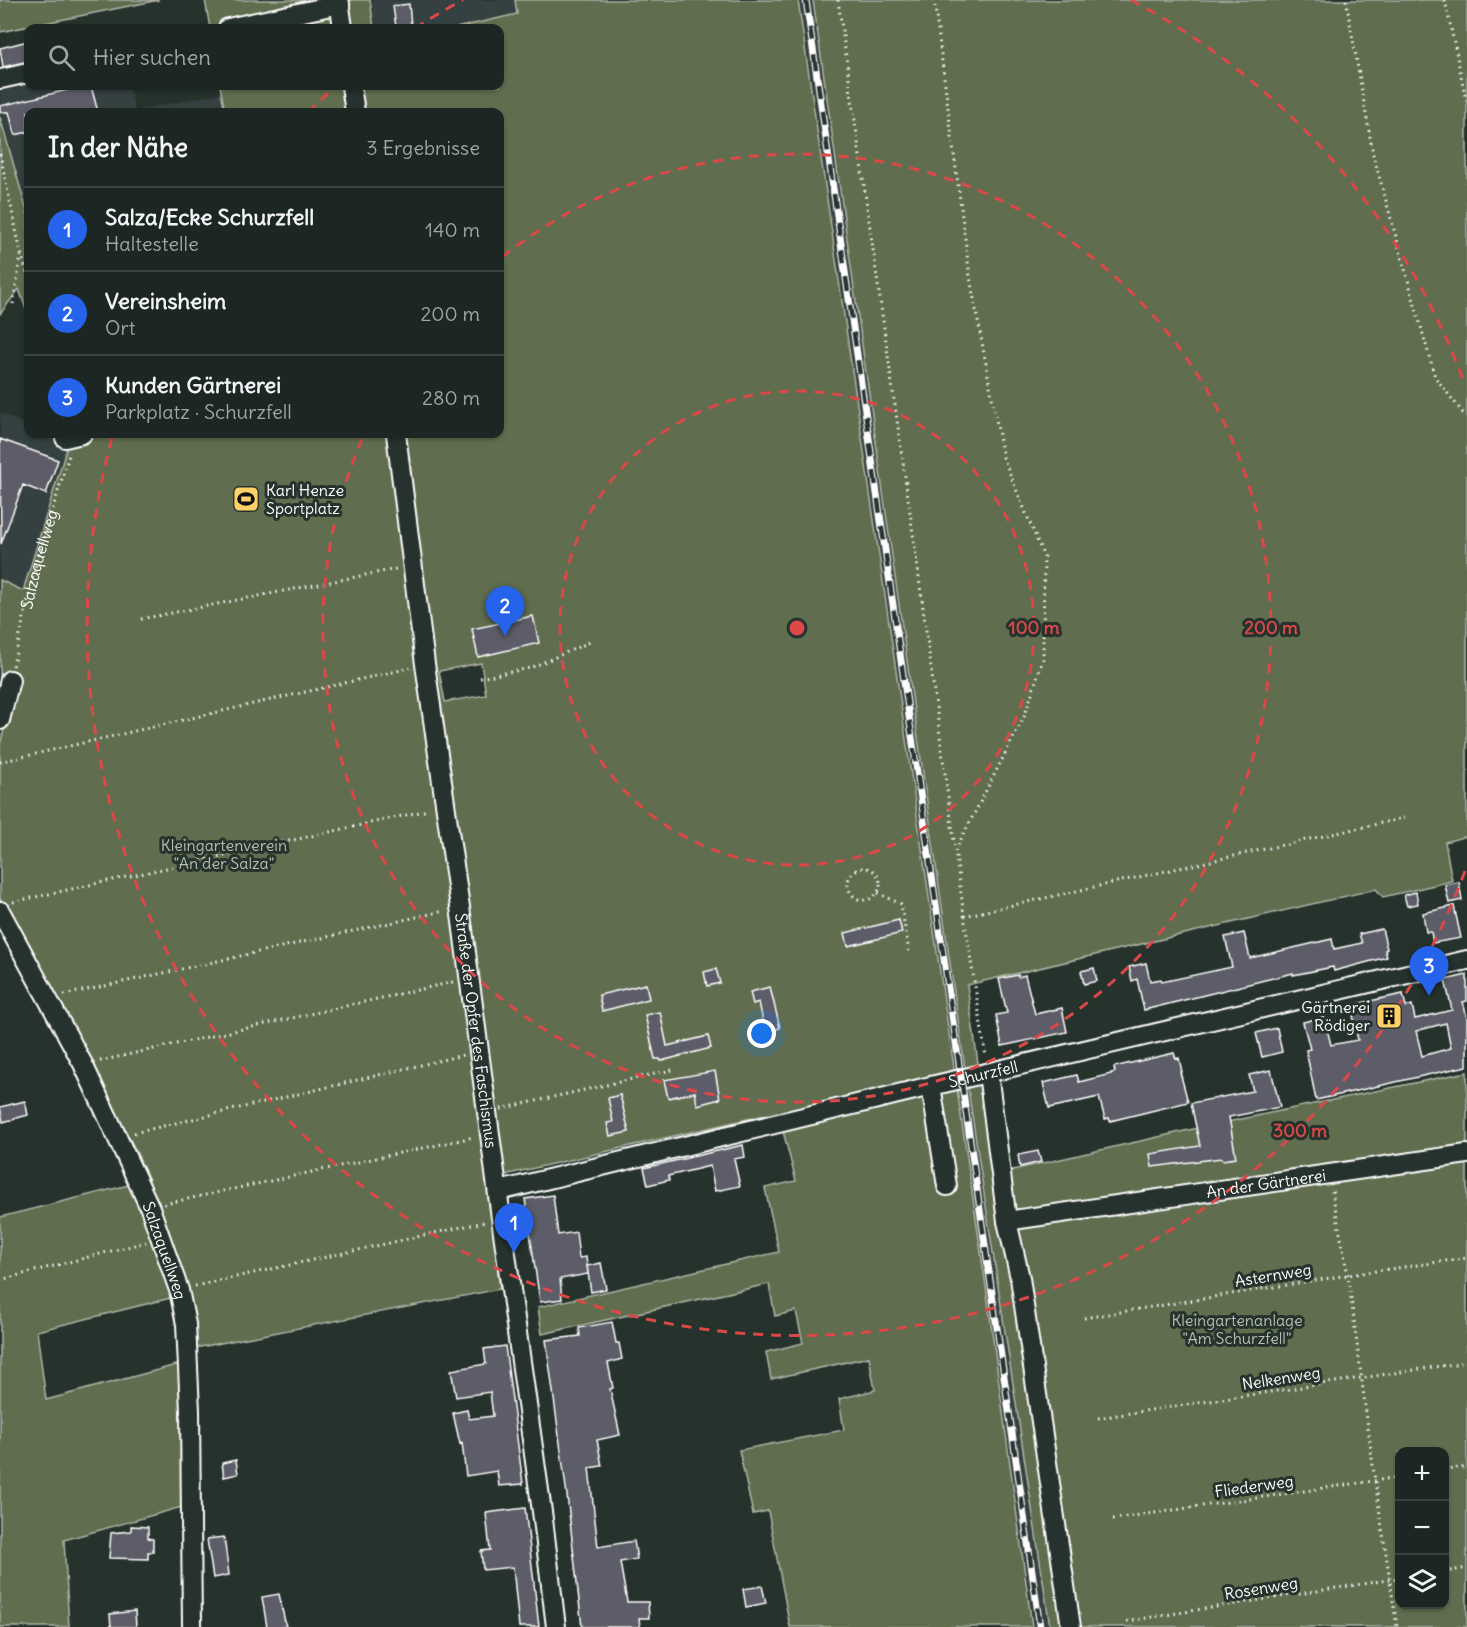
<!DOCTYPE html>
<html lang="de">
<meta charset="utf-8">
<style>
body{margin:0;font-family:Delius,sans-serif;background:#29322f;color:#f1f3f6}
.controls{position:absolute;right:18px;bottom:18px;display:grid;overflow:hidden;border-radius:12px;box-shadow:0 2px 4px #0004}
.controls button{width:54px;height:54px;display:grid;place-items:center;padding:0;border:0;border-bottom:2px solid #3a4340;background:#1c2622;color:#f1f3f6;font:30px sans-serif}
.you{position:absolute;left:762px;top:1034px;width:21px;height:21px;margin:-15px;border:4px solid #fff;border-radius:50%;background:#1a73e8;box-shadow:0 0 0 9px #1a73e833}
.badge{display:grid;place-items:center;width:39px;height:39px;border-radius:50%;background:#2563eb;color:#fff;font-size:20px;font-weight:700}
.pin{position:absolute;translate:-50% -50px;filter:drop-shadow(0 2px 3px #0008)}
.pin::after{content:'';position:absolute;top:32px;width:21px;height:18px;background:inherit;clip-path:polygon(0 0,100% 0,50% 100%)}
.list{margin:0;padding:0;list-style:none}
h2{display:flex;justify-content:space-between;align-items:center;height:78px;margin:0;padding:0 24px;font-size:26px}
h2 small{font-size:20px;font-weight:400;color:#a0a5a5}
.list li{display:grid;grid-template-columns:39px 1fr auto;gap:18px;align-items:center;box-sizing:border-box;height:84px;padding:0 24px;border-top:2px solid #3a4340}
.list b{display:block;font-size:22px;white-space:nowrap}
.list p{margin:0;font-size:20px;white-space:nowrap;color:#a0a5a5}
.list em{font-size:20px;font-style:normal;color:#a0a5a5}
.icon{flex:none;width:33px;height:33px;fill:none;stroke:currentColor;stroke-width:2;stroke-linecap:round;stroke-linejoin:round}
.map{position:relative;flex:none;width:1467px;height:1627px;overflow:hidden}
.search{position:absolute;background:#1c2622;box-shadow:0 2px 4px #0004;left:24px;top:24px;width:480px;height:66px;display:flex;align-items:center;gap:15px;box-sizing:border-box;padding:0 21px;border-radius:12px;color:#a0a5a5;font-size:22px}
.panel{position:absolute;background:#1c2622;box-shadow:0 2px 4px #0004;left:24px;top:108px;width:480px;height:330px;border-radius:12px}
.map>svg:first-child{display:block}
.built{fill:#36403f}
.green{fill:#606e50;stroke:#b0b6a8;stroke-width:1.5;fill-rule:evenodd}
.building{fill:#5d5d69;stroke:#fff;stroke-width:1.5;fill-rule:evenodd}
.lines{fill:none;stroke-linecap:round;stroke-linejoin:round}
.minor-casing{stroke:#fff;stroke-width:22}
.path{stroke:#fff;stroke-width:3;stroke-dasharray:1.5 4.5;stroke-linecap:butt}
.minor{stroke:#26332d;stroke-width:18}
.rail-casing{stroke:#fff;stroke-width:7}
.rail{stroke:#26332d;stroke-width:4.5;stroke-dasharray:14;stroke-linecap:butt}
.ring{fill:none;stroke:#dc4848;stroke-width:3;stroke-dasharray:10 8}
.labels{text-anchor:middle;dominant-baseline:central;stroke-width:6;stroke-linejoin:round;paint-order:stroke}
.poi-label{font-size:16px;fill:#fff;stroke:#26332d;text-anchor:start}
.street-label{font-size:16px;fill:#fff;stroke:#26332d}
.park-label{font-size:16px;fill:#b7beb0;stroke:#26332d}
.centre{fill:#dc4848;stroke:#26332d;stroke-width:3}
.ring-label{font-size:18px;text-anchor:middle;font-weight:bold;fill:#dc4848;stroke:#26332d;stroke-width:6;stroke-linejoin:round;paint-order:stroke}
</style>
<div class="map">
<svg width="1467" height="1627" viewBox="0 0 1467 1627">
<rect width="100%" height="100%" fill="#26332d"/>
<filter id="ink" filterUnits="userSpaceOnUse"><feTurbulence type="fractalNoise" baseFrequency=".0167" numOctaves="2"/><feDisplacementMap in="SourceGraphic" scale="12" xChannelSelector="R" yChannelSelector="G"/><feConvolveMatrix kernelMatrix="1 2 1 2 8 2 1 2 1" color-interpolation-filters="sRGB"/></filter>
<g filter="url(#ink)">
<path class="built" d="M370 0H515L518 14 456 28H374Z
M798 0H814L965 1069 1050 1627H1032L986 1287Z
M28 85 129 86 135 111 221 93 225 112H28V215L0 117V91Z
M0 413 28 426V434H46L69 444 23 591 0 580Z"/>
<path class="green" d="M0 0H159L0 32Z
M205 0H370L374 28H210Z
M515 0H798L986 1287 1032 1627H790L768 1511 753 1514 739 1450 844 1430 839 1399 875 1390 869 1357 771 1379 766 1352 803 1343 796 1311 775 1316 769 1284 542 1334 538 1307 779 1252 765 1188 796 1181 778 1112 487 1179 500 1289 195 1348 187 1294 37 1331 46 1400 180 1364 182 1507 64 1540 69 1627H0V1217L149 1180 134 1147 0 898V745L18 675 0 678V580L23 591 71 434H500V112H225L220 86H500V28H456L517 14ZM481 663 486 695 445 702 439 671Z
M813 0H1467V836L1445 842 1452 881 1383 897 1376 889 967 985 981 1085 1008 1171 1189 1130 1467 1072V1627H1050L965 1069ZM1400 1452H1444V1604H1400Z
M0 117 28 215V315L19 289 0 314Z"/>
<path class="building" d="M409 4 411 25 396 27 393 6Z
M28 41V61L3 67 0 48Z
M84 86H91L98 112H28V132L15 135 9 112H0V106Z
M0 439 58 460 46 494 23 485 1 544Z
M533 616 539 643 478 657 472 629Z
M1459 882 1462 900 1449 903 1445 885Z
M1416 892 1418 904 1407 906 1404 895Z
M1454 906 1461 938 1433 943 1431 932H1426L1423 913Z
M899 920 902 933 848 946 845 933Z
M1382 929 1387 949 1385 950 1387 957 1334 971 1333 967 1293 975V973L1144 1010 1137 979 1132 981 1129 967 1146 963 1150 981 1161 979 1162 982 1232 967 1225 937 1244 933 1250 958 1332 939 1334 949 1362 943 1359 934Z
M1094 968 1097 981 1084 984 1081 971Z
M716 969 720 983 707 986 704 972Z
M1018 975V977L1025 975 1035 1014 1062 1008 1067 1032 1002 1046 996 1015 1007 1013 999 979Z
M1467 975V1001L1463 1002 1467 1018V1066L1316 1100 1306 1050 1310 1049 1303 1022 1324 1017 1331 1045 1358 1040 1351 1005 1403 994 1406 1007 1412 1005 1415 1019 1452 1010 1445 980ZM1446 1023 1451 1048 1422 1056 1416 1031Z
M646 984 649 999 602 1011 599 995Z
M770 987 780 1028 765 1032 759 1002 753 1004 750 992Z
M660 1012 667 1046 708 1036 711 1048 661 1061 660 1059H655L645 1015Z
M1277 1028 1282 1052 1262 1057 1256 1033Z
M1174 1053 1176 1059 1179 1058 1182 1072H1180L1188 1102 1110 1121 1109 1118 1105 1119 1099 1097 1049 1108 1043 1083 1077 1075 1079 1082 1111 1074V1073L1115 1072 1114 1067Z
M1271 1070 1280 1107 1229 1117 1236 1158 1222 1160 1221 1158 1152 1167 1150 1154 1200 1146 1191 1103 1253 1091 1249 1075Z
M715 1071 720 1099 697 1105 695 1092 668 1098 664 1080Z
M620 1095 629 1132 610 1136 607 1123 613 1122 608 1098Z
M25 1101 28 1115 3 1122 0 1107Z
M743 1145 745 1157 734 1159 740 1186 715 1191 710 1166 668 1176 669 1180 648 1185 644 1168Z
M1038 1151 1041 1162 1020 1167 1018 1155Z
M553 1195 558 1235 576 1232 579 1258 586 1257 588 1274 560 1279 562 1299 540 1302 525 1199Z
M601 1263 606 1289 591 1292 587 1266Z
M612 1322 616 1343H619L622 1359 608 1363 613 1388 610 1389 620 1435 597 1440 602 1466 589 1468 598 1547 634 1541 637 1559 620 1562 627 1602H648L649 1618H639L640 1627H582L567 1495 546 1340 580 1336 579 1328Z
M505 1346 523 1484 499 1486 497 1471 466 1476 462 1443 460 1444 453 1413 467 1410 469 1419 493 1416 490 1392 456 1397 451 1370 486 1364 484 1349Z
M236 1460 238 1474 224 1477 222 1463Z
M525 1508 532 1566 539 1627H519L513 1567 483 1570 481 1551 490 1550 486 1513Z
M131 1526 148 1527V1538L153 1539V1552H148V1559L109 1558 111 1533 131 1531Z
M224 1537 229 1575 213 1578 207 1539Z
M762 1586 766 1603 746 1607 743 1589Z
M279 1594 286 1627H267L262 1597Z
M135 1611 136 1627H111L110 1614Z"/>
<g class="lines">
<defs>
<g id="minor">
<path d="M339 0 343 28"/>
<path d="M228 28 340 4"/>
<path d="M1 79 28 73"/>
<path d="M351 86 355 112"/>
<path id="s2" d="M396 434 425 664 460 907 501 1218 543 1519 556 1627"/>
<path d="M65 438 82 434"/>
<path d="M0 720 10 680"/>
<path id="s3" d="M0 911 83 1064 117 1137 150 1208 179 1290 186 1324 190 1411 192 1627"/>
<path id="s4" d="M988 1073 1007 1221 1467 1154"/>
<path d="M931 1086 947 1186"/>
<path id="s5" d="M499 1191 931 1086 1467 960"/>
<path d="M1007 1221 1020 1278 1071 1627"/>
</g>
</defs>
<use href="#minor" class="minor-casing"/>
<g class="path">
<path d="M838 0 915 548 964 916 986 1057"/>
<path d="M934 0 970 277 1003 457 1044 557 1043 659 1025 715 956 849"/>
<path d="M1346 0 1373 154 1435 377 1463 413 1467 415"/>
<path d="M1445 0 1467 104"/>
<path d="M0 154 21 253 28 276"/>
<path d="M13 304 21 256"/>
<path d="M141 619 396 569"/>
<path id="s1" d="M13 666 36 564 70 452"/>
<path d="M480 678 530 668 590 642"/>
<path d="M0 762 410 668"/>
<circle cx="864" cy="884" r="16"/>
<path d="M878 893 901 904 909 952"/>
<path d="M13 902 429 810"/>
<path d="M964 916 1404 818"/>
<path d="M64 995 444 911"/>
<path d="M100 1061 453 982"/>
<path d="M501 1109 676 1069"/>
<path d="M134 1133 463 1055"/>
<path d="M1332 1191 1348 1275 1375 1481 1397 1627"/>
<path d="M164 1204 474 1137"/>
<path d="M0 1280 146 1242"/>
<path d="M195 1286 484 1222"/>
<path d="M1084 1318 1348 1275 1467 1258"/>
<path d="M1098 1418 1467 1362"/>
<path d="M1444 1470 1467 1467"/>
<path d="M1113 1519 1400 1477"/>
<path d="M1444 1572 1467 1568"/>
<path d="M1127 1621 1400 1578"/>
</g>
<use href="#minor" class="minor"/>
<defs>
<path id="rail" d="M806 0 1040 1627"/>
</defs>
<use href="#rail" class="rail-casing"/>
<use href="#rail" class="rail"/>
</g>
</g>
<g class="ring">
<circle cx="797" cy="628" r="237"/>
<path d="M502 257A474 474 0 1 1 364 435"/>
<path d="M1465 871A711 711 0 0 1 112 438M308 112A711 711 0 0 1 335 87M415 28A711 711 0 0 1 463 0M1131 0A711 711 0 0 1 1465 385"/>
</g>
<defs>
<symbol id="stadium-square" viewBox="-11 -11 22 22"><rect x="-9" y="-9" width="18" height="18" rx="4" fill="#ffd166" stroke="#26332d"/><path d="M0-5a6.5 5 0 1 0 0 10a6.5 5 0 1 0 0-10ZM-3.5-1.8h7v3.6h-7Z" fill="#111"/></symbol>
<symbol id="building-square" viewBox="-11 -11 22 22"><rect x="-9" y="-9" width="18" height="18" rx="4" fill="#ffd166" stroke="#26332d"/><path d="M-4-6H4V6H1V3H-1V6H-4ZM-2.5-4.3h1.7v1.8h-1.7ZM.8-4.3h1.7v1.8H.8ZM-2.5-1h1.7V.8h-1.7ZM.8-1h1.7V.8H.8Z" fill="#111"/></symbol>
</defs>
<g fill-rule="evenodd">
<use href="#stadium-square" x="231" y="484" width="30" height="30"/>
<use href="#building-square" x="1374" y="1001" width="30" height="30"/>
</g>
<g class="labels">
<g class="poi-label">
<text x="266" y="490">Karl Henze<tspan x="266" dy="18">Sportplatz</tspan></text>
<text x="1370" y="1007" text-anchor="end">Gärtnerei<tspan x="1370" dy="18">Rödiger</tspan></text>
</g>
<g class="street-label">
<text stroke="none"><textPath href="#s1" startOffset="110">Salzaquellweg</textPath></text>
<text stroke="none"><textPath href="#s2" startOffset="602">Straße der Opfer des Faschismus</textPath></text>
<text stroke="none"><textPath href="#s5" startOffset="498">Schurzfell</textPath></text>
<text stroke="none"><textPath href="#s4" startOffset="411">An der Gärtnerei</textPath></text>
<text stroke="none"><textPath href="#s3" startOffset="378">Salzaquellweg</textPath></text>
<text transform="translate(1273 1275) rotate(-9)">Asternweg</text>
<text transform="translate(1281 1378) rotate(-9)">Nelkenweg</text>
<text transform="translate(1254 1486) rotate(-8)">Fliederweg</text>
<text transform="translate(1261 1588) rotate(-9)">Rosenweg</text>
</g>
<g class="park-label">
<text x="224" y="845">Kleingartenverein<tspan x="224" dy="18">"An der Salza"</tspan></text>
<text x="1237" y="1320">Kleingartenanlage<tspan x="1237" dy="18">"Am Schurzfell"</tspan></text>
</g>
</g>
<circle cx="797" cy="628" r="9" class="centre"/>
<g class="ring-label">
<text x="1034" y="634">100 m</text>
<text x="1271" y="634">200 m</text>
<text x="1300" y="1137">300 m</text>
</g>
</svg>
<div class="controls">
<button>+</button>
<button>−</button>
<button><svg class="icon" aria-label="layers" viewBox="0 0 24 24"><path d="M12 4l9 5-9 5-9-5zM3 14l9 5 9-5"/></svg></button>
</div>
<div class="you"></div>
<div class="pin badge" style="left:514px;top:1253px">1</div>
<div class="pin badge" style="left:505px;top:636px">2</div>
<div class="pin badge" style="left:1429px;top:996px">3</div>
<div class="search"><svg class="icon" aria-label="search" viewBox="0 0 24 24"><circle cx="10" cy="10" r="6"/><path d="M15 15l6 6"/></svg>Hier suchen</div>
<section class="panel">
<h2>In der Nähe<small>3 Ergebnisse</small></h2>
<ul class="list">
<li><span class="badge">1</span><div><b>Salza/Ecke Schurzfell</b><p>Haltestelle</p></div><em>140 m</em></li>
<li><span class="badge">2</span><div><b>Vereinsheim</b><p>Ort</p></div><em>200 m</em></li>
<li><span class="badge">3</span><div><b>Kunden Gärtnerei</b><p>Parkplatz · Schurzfell</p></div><em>280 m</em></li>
</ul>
</section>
</div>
